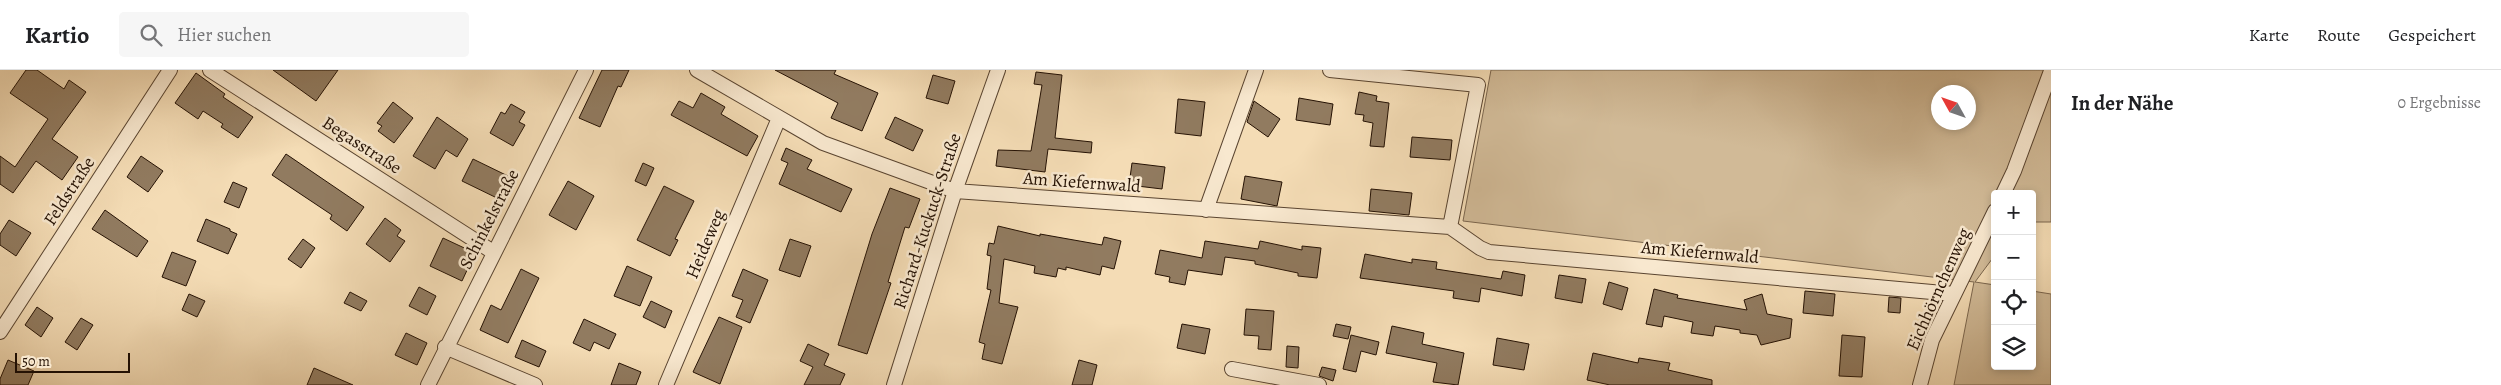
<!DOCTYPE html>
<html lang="de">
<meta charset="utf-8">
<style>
body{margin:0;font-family:Alegreya,serif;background:#f6f6f6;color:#202124}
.controls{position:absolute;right:15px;bottom:15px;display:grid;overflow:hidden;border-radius:5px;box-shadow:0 2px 8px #0003}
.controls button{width:45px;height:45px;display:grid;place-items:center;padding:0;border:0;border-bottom:1px solid #e0e0e0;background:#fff;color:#202124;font:25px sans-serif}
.compass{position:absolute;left:1931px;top:15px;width:45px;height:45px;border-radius:50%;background:#fff;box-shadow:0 2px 8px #0003;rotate:310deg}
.scale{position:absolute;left:15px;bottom:12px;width:115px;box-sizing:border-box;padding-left:5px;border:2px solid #251204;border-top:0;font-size:14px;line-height:18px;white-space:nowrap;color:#251204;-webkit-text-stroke:4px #f8e8cf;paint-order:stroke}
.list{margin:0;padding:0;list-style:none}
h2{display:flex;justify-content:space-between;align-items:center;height:65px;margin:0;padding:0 20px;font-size:21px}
h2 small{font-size:16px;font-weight:400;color:#757577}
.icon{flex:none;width:28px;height:28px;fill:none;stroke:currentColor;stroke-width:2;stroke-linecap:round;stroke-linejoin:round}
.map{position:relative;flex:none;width:2051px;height:315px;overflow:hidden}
header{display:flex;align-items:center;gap:30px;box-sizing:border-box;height:70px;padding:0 25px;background:#fff;border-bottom:1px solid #e0e0e0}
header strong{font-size:24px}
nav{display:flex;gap:28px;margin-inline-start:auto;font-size:18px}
.search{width:350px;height:45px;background:#f6f6f6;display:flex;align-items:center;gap:12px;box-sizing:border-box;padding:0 18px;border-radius:5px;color:#757577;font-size:19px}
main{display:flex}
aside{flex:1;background:#fff}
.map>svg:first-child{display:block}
.green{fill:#d1ba97;stroke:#7b664e;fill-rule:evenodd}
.building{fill:#917b60;stroke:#251204}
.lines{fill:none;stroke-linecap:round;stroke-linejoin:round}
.minor-casing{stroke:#594430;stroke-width:16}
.minor{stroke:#f8e8cf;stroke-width:14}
.labels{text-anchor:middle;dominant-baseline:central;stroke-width:5;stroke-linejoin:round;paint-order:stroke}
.street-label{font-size:18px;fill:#251204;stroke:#f8e8cf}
</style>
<header>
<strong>Kartio</strong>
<div class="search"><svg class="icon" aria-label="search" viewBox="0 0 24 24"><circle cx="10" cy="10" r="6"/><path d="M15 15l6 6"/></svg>Hier suchen</div>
<nav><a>Karte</a><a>Route</a><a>Gespeichert</a></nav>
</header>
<main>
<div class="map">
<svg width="2051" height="315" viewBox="0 0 2051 315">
<rect width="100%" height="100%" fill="#f4dcb5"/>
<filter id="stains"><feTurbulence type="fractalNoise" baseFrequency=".004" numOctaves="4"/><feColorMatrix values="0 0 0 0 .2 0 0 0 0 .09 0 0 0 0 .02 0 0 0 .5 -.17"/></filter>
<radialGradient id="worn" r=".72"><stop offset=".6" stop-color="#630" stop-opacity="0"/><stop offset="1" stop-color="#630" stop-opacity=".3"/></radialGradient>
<path class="green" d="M1491 0H2051V152H2032V124H1995V185L1975 212 1995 215V296H2032V221L2051 224V315H1954L1974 212 1463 151ZM1938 22H1968V52H1938Z"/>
<path class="building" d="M26 0H37L64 19 69 10 86 22 52 69 78 87 62 110 36 91 13 123 0 114V86L15 97 48 49 10 23Z
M273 0H338L316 31Z
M602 0H629L621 17 618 16 600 57 579 48Z
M775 0H836L834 4 878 23 862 61 831 48 838 33Z
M1036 2 1062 5 1055 68 1092 72 1091 83 1048 79 1045 102 996 96 998 80 1031 81 1042 15 1034 14Z
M196 3 225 24 223 27 253 47 238 68 221 57 223 54 203 41 198 49 175 33Z
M933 5 955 11 948 34 926 28Z
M1359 22 1377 26 1376 31 1389 33 1384 77 1370 76 1373 53 1363 51 1364 45 1355 44Z
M701 23 725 37 721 44 758 66 747 86 671 45 679 31 693 38Z
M1299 28 1333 34 1330 55 1296 50Z
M1178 29 1205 32 1201 66 1175 63Z
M1254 31 1280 49 1268 67 1247 52Z
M393 32 413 48 394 73 378 61 382 56 377 53Z
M511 34 525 42 519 52 525 55 513 76 490 63 501 42 505 44Z
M437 47 468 69 457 87 446 80 435 99 413 86Z
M895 47 923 60 913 81 885 68Z
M1412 67 1452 70 1450 90 1410 87Z
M786 78 812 90 807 99 852 119 841 142 779 114 788 93 781 90Z
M286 84 364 137 347 161 330 149 332 145 272 105Z
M141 86 163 101 148 122 127 107Z
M473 89 510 107 499 129 462 111Z
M643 93 654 98 646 116 635 111Z
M1132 93 1165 97 1162 119 1129 115Z
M1245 106 1282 112 1277 136 1241 129Z
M568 111 594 126 576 160 549 145Z
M233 112 247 118 239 138 224 132Z
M664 116 694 131 675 169 678 170 670 186 637 170Z
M890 118 920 129 909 158 905 157 888 212 891 213 867 284 838 275 872 164Z
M1371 119 1412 123 1409 145 1369 141Z
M105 140 148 171 137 187 92 159Z
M385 148 401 160 397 166 405 171 390 192 366 174Z
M206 149 230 159V161L237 164 228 184 197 171Z
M9 150 31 163 16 186 0 175V164Z
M998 156 1040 166V164L1102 175 1104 167 1121 171 1114 199 1102 196 1100 205 1066 197V200L1058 198 1056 207 1034 203 1035 196 1004 189 999 233 1018 237 1002 294 982 289 985 274 979 272 991 220 987 219 991 186 987 185 989 173 994 174Z
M443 168 475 183 462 211 430 196Z
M303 169 315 178 301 198 288 189Z
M790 169 811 176 800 207 779 200Z
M1205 171 1258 179 1260 171 1302 180V176L1321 178 1317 208 1298 206V203L1255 194V191L1225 187 1222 205 1188 200 1185 215 1169 212 1170 207 1155 204 1160 180 1202 188Z
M172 182 196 191 186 216 162 207Z
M1365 184 1412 193V189L1437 192 1436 199 1501 209 1503 201 1525 205 1522 226 1481 218 1479 232 1453 228 1454 221 1360 208Z
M627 196 652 207 640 236 614 226Z
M521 199 539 208 508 273 480 260 491 235 501 240Z
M743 199 768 210 750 253 736 247 743 230 732 226Z
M1559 205 1586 209 1582 233 1555 228Z
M1609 212 1628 218 1622 240 1603 234Z
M419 217 436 226 427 245 409 236Z
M1654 219 1678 225 1677 228 1747 240 1744 230 1762 224 1767 244 1792 249 1790 268 1761 275 1757 265 1740 263V260L1715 256 1713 266 1691 263 1693 252 1664 246 1662 257 1646 254Z
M1805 221 1835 224 1833 246 1803 243Z
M350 222 367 231 361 241 344 233Z
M189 224 205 231 197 247 182 240Z
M1889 227 1901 228 1900 243 1888 242Z
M651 231 672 241 665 258 643 247Z
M37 237 53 248 41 267 25 255Z
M1246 239 1274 241 1271 280 1258 279 1259 266 1244 265Z
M719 247 742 257 720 314 693 302Z
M81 248 93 255 77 280 65 272Z
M584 249 616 264 609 279 594 272 590 281 573 273Z
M1182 254 1210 259 1205 284 1177 278Z
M1336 254 1351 257 1348 269 1333 266Z
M1392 256 1424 263 1422 274 1464 283 1458 315 1433 312 1437 293 1386 283Z
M406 263 427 273 417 295 395 285Z
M1351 265 1379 272 1376 285 1361 281 1356 302 1343 299Z
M1842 265 1865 267 1862 307 1839 306Z
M1497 268 1529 274 1524 300 1493 295Z
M522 270 546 281 539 297 515 287Z
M808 274 829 284 824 295 845 304 840 315H804L813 297 800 291Z
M1287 276 1299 277 1298 298 1286 297Z
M1593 283 1638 293 1639 288 1670 293 1668 300 1712 310V315H1610L1587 310Z
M8 290 34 301 28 315H0V309Z
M1079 290 1097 295 1092 315H1072Z
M619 293 641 302 636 315H611Z
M1322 297 1336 300 1333 311 1319 306Z
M314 298 353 315H307Z"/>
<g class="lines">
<defs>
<path id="minor" d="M210 0 493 182
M697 0 823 73 955 121 1450 157 1480 178 1489 182 1954 224
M1330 0 1478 15 1450 157
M2003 124 2014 101 2051 1
M1206 140 1256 0
M0 262 170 0
M445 277 535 315
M1232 299 1319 315
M428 315 586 0
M666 315 779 48
M894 315 955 121 998 0
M1920 315 1932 270 1995 141"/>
</defs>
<use href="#minor" class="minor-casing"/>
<use href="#minor" class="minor"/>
</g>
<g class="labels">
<g class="street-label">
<text transform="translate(362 75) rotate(33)">Begasstraße</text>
<text transform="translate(1082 112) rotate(4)">Am Kiefernwald</text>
<text transform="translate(69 121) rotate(-57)">Feldstraße</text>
<text transform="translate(489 149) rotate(-63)">Schinkelstraße</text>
<text transform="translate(927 151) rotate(-72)">Richard-Kuckuck-Straße</text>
<text transform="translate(705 174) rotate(-67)">Heideweg</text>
<text transform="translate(1700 182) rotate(5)">Am Kiefernwald</text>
<text transform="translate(1938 219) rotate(-66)">Eichhörnchenweg</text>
</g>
</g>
<rect width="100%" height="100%" filter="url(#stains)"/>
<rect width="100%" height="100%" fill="url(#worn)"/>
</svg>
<div class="controls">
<button>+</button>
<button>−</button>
<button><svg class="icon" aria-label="locate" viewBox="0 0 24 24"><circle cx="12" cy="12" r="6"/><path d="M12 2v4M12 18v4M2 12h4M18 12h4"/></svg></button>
<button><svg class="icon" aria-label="layers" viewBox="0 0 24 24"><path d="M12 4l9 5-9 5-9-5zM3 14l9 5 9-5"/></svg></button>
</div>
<svg class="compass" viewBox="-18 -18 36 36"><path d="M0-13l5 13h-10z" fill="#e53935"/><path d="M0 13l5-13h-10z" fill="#757577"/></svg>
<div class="scale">50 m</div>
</div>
<aside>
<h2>In der Nähe<small>0 Ergebnisse</small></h2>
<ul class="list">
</ul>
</aside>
</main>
